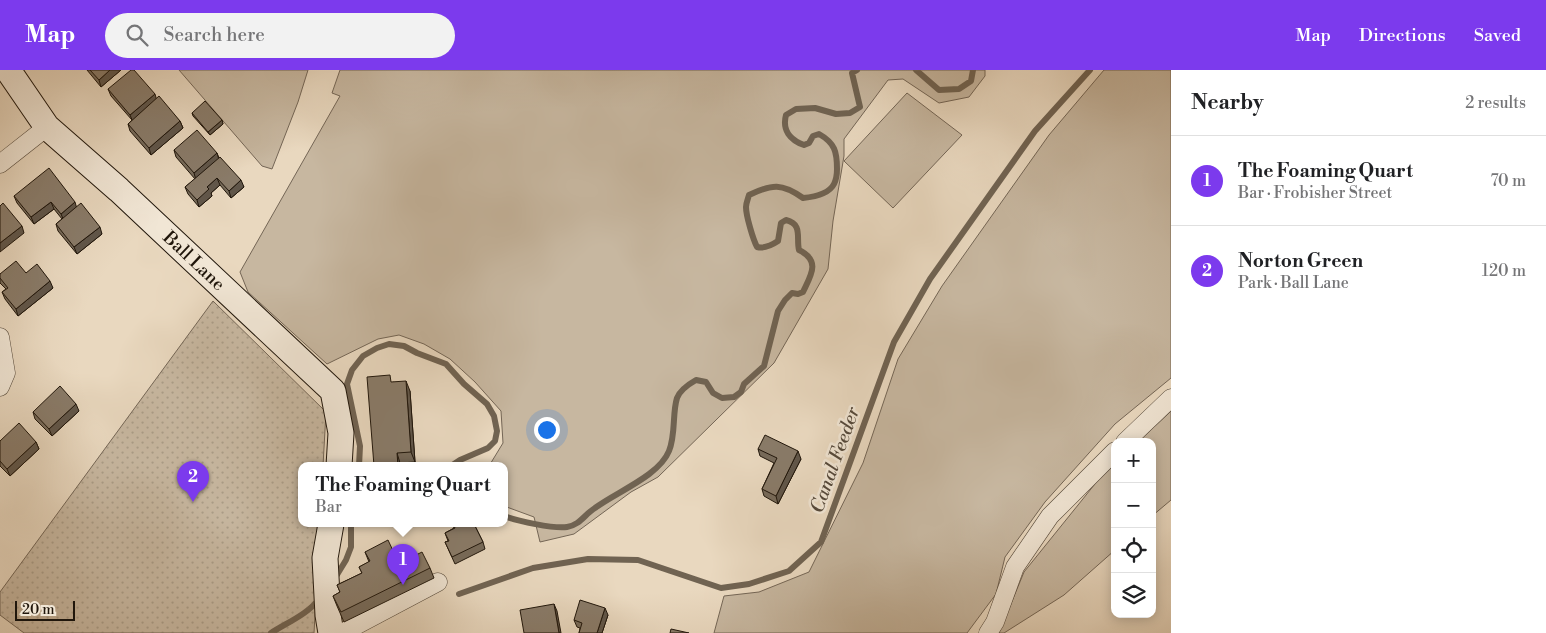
<!DOCTYPE html>
<meta charset="utf-8">
<style>
body{margin:0;font-family:"Libre Bodoni",serif;background:#f2f2f2;color:#202124}
.controls{position:absolute;right:15px;bottom:15px;display:grid;overflow:hidden;border-radius:10px;box-shadow:0 2px 12px #0003}
.controls button{width:45px;height:45px;display:grid;place-items:center;padding:0;border:0;border-bottom:1px solid #e0e0e0;background:#fff;color:#202124;font:25px sans-serif}
.scale{position:absolute;left:15px;bottom:12px;width:60px;box-sizing:border-box;padding-left:5px;border:2px solid #20160b;border-top:0;font-size:14px;line-height:18px;white-space:nowrap;color:#20160b;-webkit-text-stroke:4px #f1e6d5;paint-order:stroke}
.you{position:absolute;left:546px;top:359px;width:18px;height:18px;margin:-12px;border:4px solid #fff;border-radius:50%;background:#1a73e8;box-shadow:0 0 0 8px #1a73e833}
.badge{display:grid;place-items:center;width:32px;height:32px;border-radius:50%;background:#7c3aed;color:#fff;font-size:16px;font-weight:700}
.pin{position:absolute;translate:-50% -41px;filter:drop-shadow(0 1px 2px #0008)}
.pin::after{content:'';position:absolute;top:26px;width:18px;height:15px;background:inherit;clip-path:polygon(0 0,100% 0,50% 100%)}
.popup{position:absolute;left:298px;top:392px;width:210px;height:65px;box-sizing:border-box;display:grid;place-content:center;border-radius:10px;background:#fff;filter:drop-shadow(0 1px 4px #0005);font-size:16px;white-space:nowrap;color:#757577}
.popup b{font-size:19px;color:#202124}
.popup::after{content:'';position:absolute;left:50%;top:100%;margin-left:-10px;border:10px solid transparent;border-top-color:#fff}
.list{margin:0;padding:0;list-style:none}
h2{display:flex;justify-content:space-between;align-items:center;height:65px;margin:0;padding:0 20px;font-size:21px}
h2 small{font-size:16px;font-weight:400;color:#757577}
.list li{display:grid;grid-template-columns:32px 1fr auto;gap:15px;align-items:center;box-sizing:border-box;height:90px;padding:0 20px;border-top:1px solid #e0e0e0}
.list b{display:block;font-size:19px;white-space:nowrap}
.list p{margin:0;font-size:16px;white-space:nowrap;color:#757577}
.list em{font-size:16px;font-style:normal;color:#757577}
.icon{flex:none;width:28px;height:28px;fill:none;stroke:currentColor;stroke-width:2;stroke-linecap:round;stroke-linejoin:round}
.map{position:relative;flex:none;width:1171px;height:563px;overflow:hidden}
header{display:flex;align-items:center;gap:30px;box-sizing:border-box;height:70px;padding:0 25px;background:#7c3aed;color:#fff}
header strong{font-size:24px}
nav{display:flex;gap:28px;margin-inline-start:auto;font-size:18px}
.search{width:350px;height:45px;background:#f2f2f2;display:flex;align-items:center;gap:12px;box-sizing:border-box;padding:0 18px;border-radius:28px;color:#757577;font-size:19px}
main{display:flex}
aside{flex:1;background:#fff}
.map>svg:first-child{display:block}
.green{fill:#c7b7a0;stroke:#746656}
.park{fill:url(#park-dots);stroke:#746656}
.lines{fill:none;stroke-linecap:round;stroke-linejoin:round}
.stream{stroke:#706352;stroke-width:6}
.street-casing{stroke:#524638;stroke-width:19}
.secondary-casing{stroke:#20160b;stroke-width:27}
.street{stroke:#f1e6d5;stroke-width:18}
.secondary{stroke:#f1e6d5;stroke-width:25}
.wall{fill:#766a5a;stroke:#20160b}
.shaded-wall{fill:#60564a;stroke:#20160b}
.building{fill:#897b69;stroke:#20160b}
.labels{text-anchor:middle;dominant-baseline:central;stroke-width:5;stroke-linejoin:round;paint-order:stroke}
.street-label{font-size:18px;fill:#20160b;stroke:#f1e6d5}
.water-label{font-size:19px;font-style:italic;fill:#55493b;stroke:#f1e6d5}
</style>
<header>
<strong>Map</strong>
<div class="search"><svg class="icon" aria-label="search" viewBox="0 0 24 24"><circle cx="10" cy="10" r="6"/><path d="M15 15l6 6"/></svg>Search here</div>
<nav><a>Map</a><a>Directions</a><a>Saved</a></nav>
</header>
<main>
<div class="map">
<svg width="1171" height="563" viewBox="0 0 1171 563">
<defs>
<pattern id="park-dots" width="8" height="8" patternUnits="userSpaceOnUse" patternTransform="scale(1.25)"><rect width="8" height="8" fill="#c7b7a0"/><path d="M2 2h.1M6 6h.1" fill="none" stroke="#ab9d88" stroke-width="1.8" stroke-linecap="round"/></pattern>
</defs>
<rect width="100%" height="100%" fill="#e9d8bf"/>
<filter id="stains"><feTurbulence type="fractalNoise" baseFrequency=".004" numOctaves="4"/><feColorMatrix values="0 0 0 0 .2 0 0 0 0 .09 0 0 0 0 .02 0 0 0 .5 -.17"/></filter>
<radialGradient id="worn" r=".72"><stop offset=".6" stop-color="#630" stop-opacity="0"/><stop offset="1" stop-color="#630" stop-opacity=".3"/></radialGradient>
<path class="green" d="M179 0H308L298 32 272 99 262 96Z
M340 0H985V6L969 27 939 33 903 9 888 10 844 69V86L833 151 828 199 774 293 658 407 631 422 574 464 540 472 534 447 504 436V396H489L503 373 501 341 475 312 450 289 424 274 399 265 378 269 327 294 248 222 240 202 340 26 332 23Z
M1104 0H1171V308L1115 354 1045 432 1005 487 996 524 967 563H714L724 526 759 522 809 502 863 393 898 289 942 216 1049 65Z
M907 23 962 65 893 138 844 91Z
M1171 341V430L1152 446V372H1138Z
M1115 394V480L1064 525 1004 563H999L1024 502 1099 409Z"/>
<path class="park" d="M213 231 326 342 323 396H302V454H320L314 563H24L0 545V522Z"/>
<g class="lines">
<path class="stream" d="M916 0 939 20 959 19 971 11 973 0
M359 396 360 376 347 314 352 300 363 286 377 278 389 274 404 276 417 283 446 294 464 314 487 334 494 346 497 361 495 371 488 378 460 390 451 396
M504 446C517 451 554 459 567 457 580 455 585 444 595 438 616 422 659 406 669 381 676 364 672 344 677 328 680 320 689 314 696 310L706 312 713 323 722 328 734 327 741 322 744 314 764 296 778 241 785 230 792 223 798 224 803 222C811 205 821 191 799 180 796 168 803 154 786 150L781 153 778 171C772 175 765 179 757 177 753 169 746 146 746 137 746 133 748 129 749 125 772 114 782 113 803 128 813 127 829 124 834 114 836 110 837 104 837 99 837 82 835 73 819 64L813 66 809 73 804 75C790 70 782 60 786 45L796 39 815 38 836 44 850 43 860 37 852 3 857 0
M335 508 346 490 351 477V454
M459 524 533 498 588 489 638 490 721 518 749 514 789 501 821 472 894 272 930 209 1035 61 1090 0
M271 563C288 552 307 545 320 528"/>
<defs>
<path id="street" d="M0 94 47 57
M0 267 6 303 0 317
M1125 372 1171 328
M342 563 438 512
M988 563 995 552 1015 497 1050 446 1115 381"/>
<g id="secondary">
<path id="s1" d="M8 0 47 57 119 120 333 321 341 363 339 396"/>
<path d="M331 563 328 545 325 488 331 454"/>
</g>
</defs>
<use href="#street" class="street-casing"/>
<use href="#secondary" class="secondary-casing"/>
<use href="#street" class="street"/>
<use href="#secondary" class="secondary"/>
</g>
<path class="wall" d="M87 0H121L101 17Z
M108 19 156 29 180 51 183 58 151 85 130 61 128 54 132 50 111 26Z
M192 43 222 50 223 54 210 65 193 46Z
M174 80 217 83 219 88 244 117 231 128 220 115 211 123 212 126 199 137 188 124 185 117 195 109 176 87Z
M14 126 77 137 102 164 77 184 58 161 56 154 62 149 54 139 34 154 17 133Z
M26 203 53 218 18 246 5 229 2 222 6 219 0 213V204Z
M393 312 410 321 415 392 400 393V396H374Z
M79 341 52 366 35 349 33 342Z
M0 371 36 372 39 379 10 406 0 396Z
M758 379 801 389 778 434 764 426 762 419 774 393 760 386Z
M452 454H474L483 472 485 479 455 494 445 472 448 471 445 463 454 458Z
M365 482 395 485 408 489 430 498 434 508 344 552 337 536 333 526 340 522 337 515 362 503 359 497 369 492Z
M608 545 602 563H579L580 558 577 557 574 550Z"/>
<path class="shaded-wall" d="M110 0H121L101 17 99 10Z
M155 24 157 31 133 52 130 45Z
M222 50 223 54 210 65 208 62Z
M180 51 183 58 151 85 149 78Z
M217 83 219 90 196 110 194 103Z
M217 108 220 115 211 123 212 126 199 137 197 130 207 117Z
M241 110 244 117 231 128 229 121Z
M51 132 54 139 34 154 31 147Z
M75 132 77 139 64 151 61 144Z
M22 156 24 163 0 182V173Z
M100 157 102 164 77 184 74 177Z
M50 211 53 218 18 246 16 239Z
M406 311 410 321 415 392 411 382Z
M76 334 79 341 52 366 49 359Z
M36 372 39 379 10 406 7 399Z
M798 381 801 389 778 434 776 426Z
M397 383 400 393V396H398Z
M554 534 557 541 561 563H559Z
M605 538 608 545 602 563H597Z"/>
<path class="building" d="M90 0H110L99 10Z
M131 0H134L155 24 130 45 108 19Z
M159 26 180 51 149 78 128 54Z
M205 31 222 50 208 62 192 43Z
M197 60 217 83 194 103 174 80Z
M220 87 241 110 229 121 217 108 207 117 209 119 197 130 185 117Z
M49 98 75 132 61 144 51 132 31 147 14 126Z
M3 133 22 156 0 173V136Z
M81 133 100 157 74 177 56 154Z
M16 191 26 203 37 194 50 211 16 239 2 222 8 218 0 208V204Z
M390 305 391 312 406 311 411 382 397 383 398 396H374L367 307Z
M60 316 76 334 49 359 33 342Z
M19 353 36 372 7 399 0 391V371Z
M765 365 798 381 776 426 762 419 777 388 758 379Z
M453 454H474L483 472 452 487 445 472 449 471 445 463 455 458Z
M388 470 395 485 403 480 408 489 422 482 430 498 341 542 333 526 340 522 337 515 362 503 359 497 370 491 365 482Z
M580 530 605 538 597 563H579L582 553 574 550Z
M554 534 559 563H524L520 540Z
M671 559 689 563H670Z"/>
<g class="labels">
<g class="street-label">
<text stroke="none"><textPath href="#s1" startOffset="268">Ball Lane</textPath></text>
</g>
<g class="water-label">
<text transform="translate(835 390) rotate(-70)">Canal Feeder</text>
</g>
</g>
<rect width="100%" height="100%" filter="url(#stains)"/>
<rect width="100%" height="100%" fill="url(#worn)"/>
</svg>
<div class="controls">
<button>+</button>
<button>−</button>
<button><svg class="icon" aria-label="locate" viewBox="0 0 24 24"><circle cx="12" cy="12" r="6"/><path d="M12 2v4M12 18v4M2 12h4M18 12h4"/></svg></button>
<button><svg class="icon" aria-label="layers" viewBox="0 0 24 24"><path d="M12 4l9 5-9 5-9-5zM3 14l9 5 9-5"/></svg></button>
</div>
<div class="scale">20 m</div>
<div class="you"></div>
<div class="pin badge" style="left:403px;top:515px">1</div>
<div class="popup"><b>The Foaming Quart</b>Bar</div>
<div class="pin badge" style="left:193px;top:432px">2</div>
</div>
<aside>
<h2>Nearby<small>2 results</small></h2>
<ul class="list">
<li><span class="badge">1</span><div><b>The Foaming Quart</b><p>Bar · Frobisher Street</p></div><em>70 m</em></li>
<li><span class="badge">2</span><div><b>Norton Green</b><p>Park · Ball Lane</p></div><em>120 m</em></li>
</ul>
</aside>
</main>
